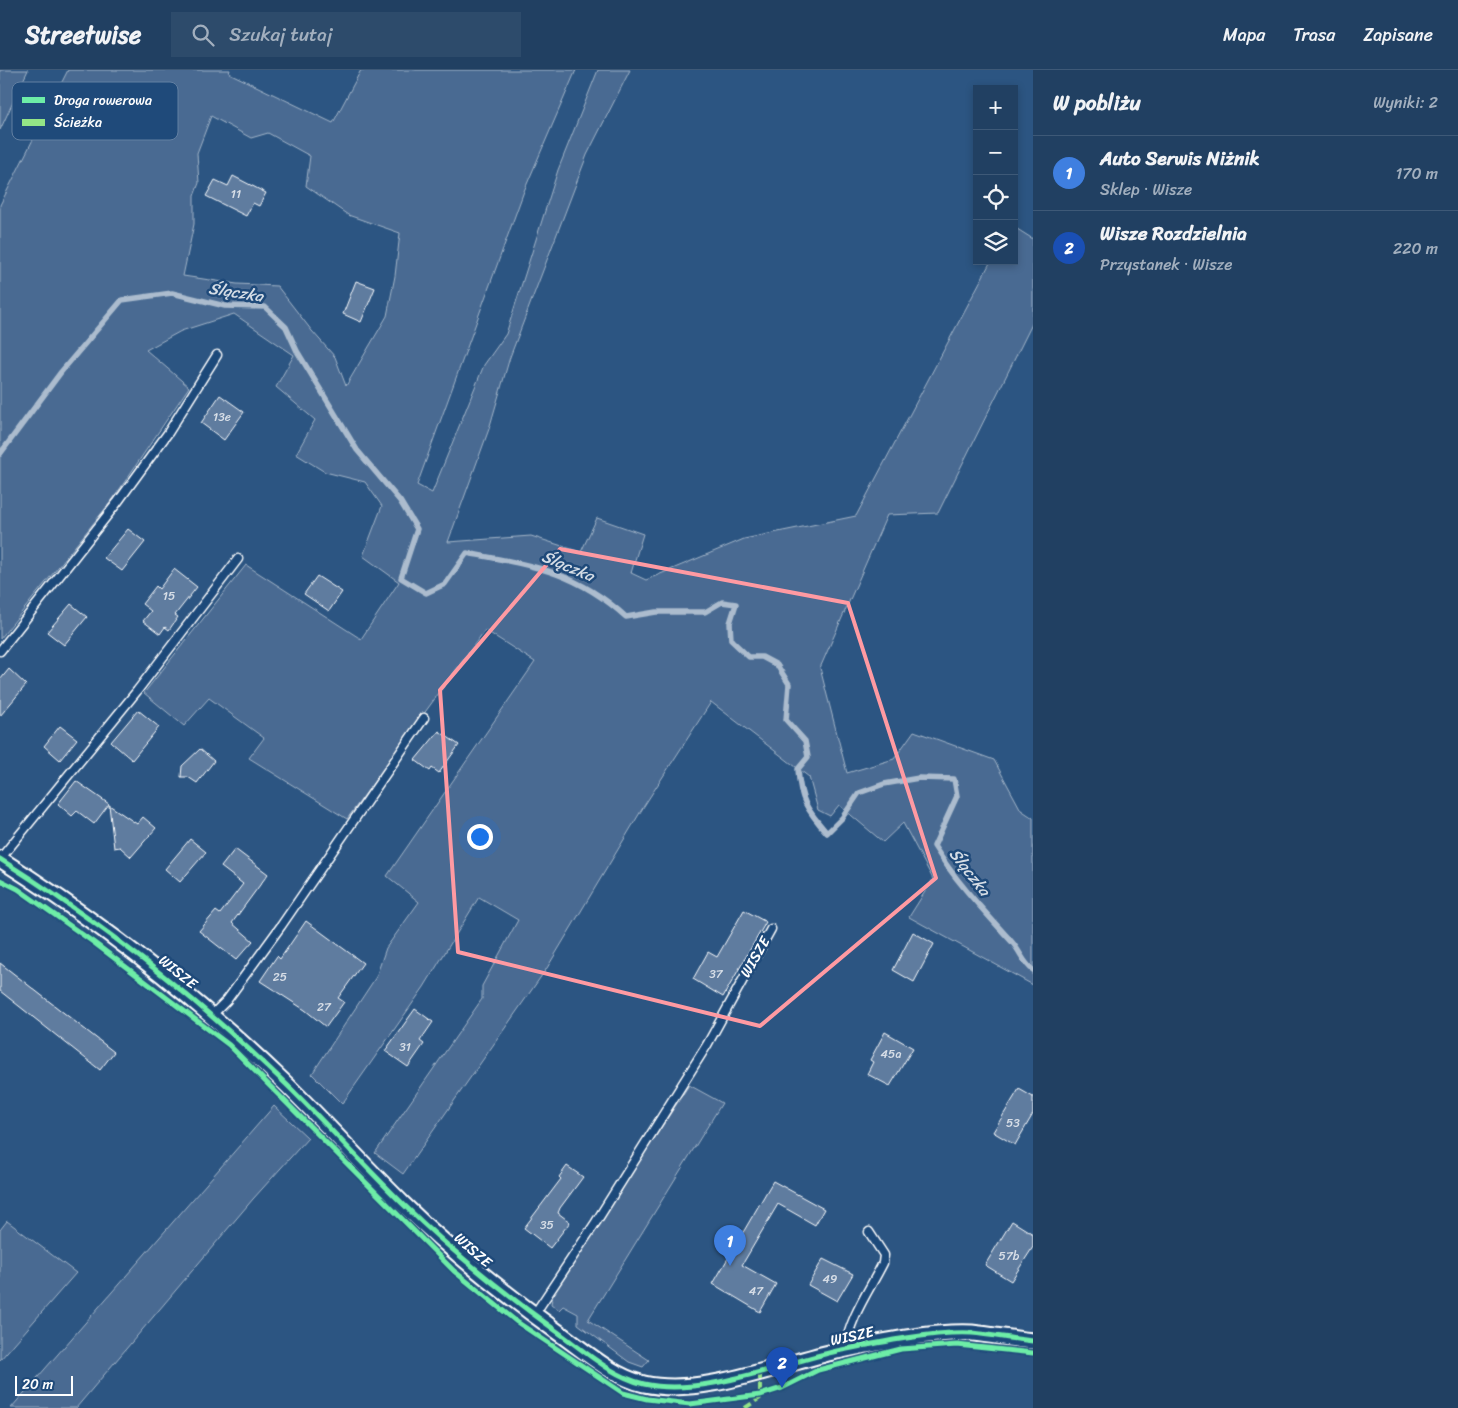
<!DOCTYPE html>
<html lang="pl">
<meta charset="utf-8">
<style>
body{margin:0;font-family:Sriracha,sans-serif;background:#2d4b6b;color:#f1f3f6}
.controls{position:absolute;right:15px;top:15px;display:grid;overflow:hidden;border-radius:0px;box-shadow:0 2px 8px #0003}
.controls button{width:45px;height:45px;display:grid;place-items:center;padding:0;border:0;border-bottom:1px solid #3e5977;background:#214062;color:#f1f3f6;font:25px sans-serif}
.scale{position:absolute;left:15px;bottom:12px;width:58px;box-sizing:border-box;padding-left:5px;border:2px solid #fff;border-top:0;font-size:14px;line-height:18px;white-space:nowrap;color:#fff;-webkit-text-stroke:4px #1f4a7a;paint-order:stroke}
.you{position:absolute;left:479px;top:766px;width:18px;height:18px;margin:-12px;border:4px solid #fff;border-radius:50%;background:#1a73e8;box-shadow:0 0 0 8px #1a73e833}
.badge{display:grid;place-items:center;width:32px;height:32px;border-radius:50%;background:#8c9099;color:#fff;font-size:16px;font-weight:700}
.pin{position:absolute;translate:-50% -41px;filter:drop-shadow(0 1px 2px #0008)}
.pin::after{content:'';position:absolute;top:26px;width:18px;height:15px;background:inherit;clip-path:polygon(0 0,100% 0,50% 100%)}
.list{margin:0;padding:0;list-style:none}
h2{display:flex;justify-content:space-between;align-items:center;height:65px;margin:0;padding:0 20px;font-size:21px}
h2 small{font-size:16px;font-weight:400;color:#a2afbe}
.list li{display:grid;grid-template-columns:32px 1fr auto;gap:15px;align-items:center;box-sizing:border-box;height:75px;padding:0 20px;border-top:1px solid #3e5977}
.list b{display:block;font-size:19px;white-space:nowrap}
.list p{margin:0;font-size:16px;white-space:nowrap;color:#a2afbe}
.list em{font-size:16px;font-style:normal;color:#a2afbe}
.icon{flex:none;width:28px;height:28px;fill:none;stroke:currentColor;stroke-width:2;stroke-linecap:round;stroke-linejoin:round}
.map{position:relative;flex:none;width:1033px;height:1338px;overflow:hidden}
header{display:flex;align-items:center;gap:30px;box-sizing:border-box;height:70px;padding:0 25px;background:#214062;border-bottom:1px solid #3e5977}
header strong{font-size:24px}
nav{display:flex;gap:28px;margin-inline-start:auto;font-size:18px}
.search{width:350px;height:45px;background:#2d4b6b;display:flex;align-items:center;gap:12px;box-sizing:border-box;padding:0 18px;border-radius:0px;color:#a2afbe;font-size:19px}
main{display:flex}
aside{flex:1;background:#214062}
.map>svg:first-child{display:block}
.green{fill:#486b92;stroke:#a4b5c8;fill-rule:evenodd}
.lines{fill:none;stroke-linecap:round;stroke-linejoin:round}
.stream{stroke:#acbcce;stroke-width:5.5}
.building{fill:#5e7c9f;stroke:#fff}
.service-casing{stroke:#fff;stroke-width:11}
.minor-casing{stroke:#fff;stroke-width:19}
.service{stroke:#1f4a7a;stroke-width:8}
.minor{stroke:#1f4a7a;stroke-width:15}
.quiet{stroke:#94e586;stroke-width:4;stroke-dasharray:8 4;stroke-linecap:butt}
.cycleway-casing{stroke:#1f4a7a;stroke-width:8}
.cycleway{stroke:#6deda7;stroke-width:5}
.marked{fill:none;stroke:#ff9aa2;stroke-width:4;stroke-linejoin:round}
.labels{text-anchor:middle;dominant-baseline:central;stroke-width:5;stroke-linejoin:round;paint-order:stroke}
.number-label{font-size:12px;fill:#d7dee7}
.street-label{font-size:15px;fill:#fff;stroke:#1f4a7a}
.water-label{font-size:16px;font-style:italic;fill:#d5dde6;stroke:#1f4a7a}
.key{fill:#1f4a7a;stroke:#6280a2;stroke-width:1}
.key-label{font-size:14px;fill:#fff}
</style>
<header>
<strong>Streetwise</strong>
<div class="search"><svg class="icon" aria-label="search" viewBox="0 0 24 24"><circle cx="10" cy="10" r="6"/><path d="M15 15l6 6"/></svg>Szukaj tutaj</div>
<nav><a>Mapa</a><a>Trasa</a><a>Zapisane</a></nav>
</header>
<main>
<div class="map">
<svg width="1033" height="1338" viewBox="0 0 1033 1338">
<rect width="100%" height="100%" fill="#2c5582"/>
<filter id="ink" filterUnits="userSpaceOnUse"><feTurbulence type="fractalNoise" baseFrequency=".02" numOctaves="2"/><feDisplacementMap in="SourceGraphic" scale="10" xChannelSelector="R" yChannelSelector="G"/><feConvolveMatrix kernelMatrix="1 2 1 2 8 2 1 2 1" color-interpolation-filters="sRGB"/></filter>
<g filter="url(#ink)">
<path class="green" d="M0 0H28L0 60Z
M68 0H230L229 3 333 53 361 0H576L524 121 417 415 432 423 484 295 506 264 558 100 598 0H630L587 85 510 287 489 359 448 472 531 466 581 482 597 448 643 464 631 503 646 510 744 469 856 446 991 191H1014V157L1033 169V252L938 443 887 445 820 598 847 703 894 689 914 661 994 690 1021 740 1033 748V915L909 847 933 809 903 753 883 772 839 735 830 746 818 740 809 707 711 632 644 736 547 898 403 1104 375 1083 482 929V916L518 850 479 827 424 917 342 1034 312 1004 376 907 386 878 419 832 387 806 535 592 485 560 347 749 249 688 264 668 209 628 184 656 144 623 246 495 361 569 399 512 363 486 382 436 365 412 325 402 296 384 315 350 276 317 294 285 234 244 181 261 146 280 189 317 113 429 0 569V135ZM211 46 251 68 268 63 310 86 306 116 348 145 400 163 395 206 387 246 346 316 335 287 312 261 277 216 237 214 183 206 194 154V126L199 113 197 83Z
M689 1015 722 1033 588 1250 649 1290 643 1297 629 1292 578 1254V1244L563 1236 559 1240 551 1234 553 1224Z
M274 1036 308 1068 253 1129 76 1338H11Z
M7 1151 76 1203 0 1290V1160Z"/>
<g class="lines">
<path class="stream" d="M0 384 61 302 122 230 172 223 225 236 265 237 286 257 297 281 357 380 400 431 417 459 401 508 426 523 445 514 467 483C531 495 576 501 626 547L656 542H705L722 532 736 534 730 553 731 570 749 587H762L777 595 789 614 786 650 805 671 808 687 798 699C800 730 807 740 827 763L842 748 859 723 884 714 919 708 954 709 957 726 934 776C956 812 984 841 1012 872 1020 881 1024 894 1033 900"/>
</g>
<path class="building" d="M233 106 266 123 259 136 253 133 246 146 206 126 215 110 228 116Z
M356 211 375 218 361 252 343 244Z
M220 325 244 342 224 370 201 353Z
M128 459 145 472 122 501 104 488Z
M174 499 197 517 175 545 178 547 169 560 165 557 160 564 143 551 151 541 142 534 156 516 159 519Z
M317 506 342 522 329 541 304 524Z
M71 534 87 547 64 575 47 562Z
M9 599 26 615 0 646V610Z
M138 640 159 657 132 690 111 672Z
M60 656 77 669 60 690 44 676Z
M439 661 459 675 439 703 432 698 430 701 415 690Z
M200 679 214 691 197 713 188 707H181L182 696Z
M76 711 109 734 94 754 77 741 72 746 58 734Z
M109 735 137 754 143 747 156 758 131 787 120 777 114 778Z
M190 769 206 782 180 812 165 799Z
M235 779 268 804 232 853 253 871 236 890 199 861 216 841 220 844 243 814 221 797Z
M744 840 766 852 723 927 693 909 708 882 717 887Z
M306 851 363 893 338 928 344 932 326 957 305 940 260 911 277 886 280 889Z
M913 862 934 874 914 912 893 900Z
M0 893 114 982 100 1000 0 921Z
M415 939 433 952 420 971 424 974 408 997 385 981Z
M885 962 913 978 890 1016 867 1004 873 992 870 990Z
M1019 1019 1033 1027V1044L1015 1075 993 1062Z
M567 1096 583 1107 560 1138 558 1143 570 1152 550 1178 524 1158 561 1109 559 1107Z
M773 1111 824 1139 815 1155 778 1134 742 1195 776 1214 760 1242 713 1214Z
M1012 1151 1033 1164V1177L1011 1211 985 1195Z
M823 1189 853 1204 837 1231 808 1215Z"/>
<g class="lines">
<defs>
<path id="service" d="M0 581 117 433 168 363 217 285
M0 789 137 621 238 489
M211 946 227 930 281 856 424 648
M534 1245 596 1152 707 975 771 859
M845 1280C849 1248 869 1221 883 1193L884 1185 869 1162"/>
<path id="minor" d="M0 789C103 854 199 930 286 1014 326 1053 363 1095 403 1134 450 1180 501 1221 555 1260 582 1279 611 1306 644 1314 703 1327 779 1294 837 1281 876 1273 933 1261 972 1263 992 1265 1013 1269 1033 1271"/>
</defs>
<use href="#service" class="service-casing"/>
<use href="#minor" class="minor-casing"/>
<use href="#service" class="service"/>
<use href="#minor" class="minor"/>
<path class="quiet" d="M745 1338 760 1328V1301"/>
<defs>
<path id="cycleway" d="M0 789C103 854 199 930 286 1014 326 1053 363 1095 403 1134 450 1180 501 1221 555 1260 582 1279 611 1306 644 1314 703 1327 779 1294 837 1281 876 1273 933 1261 972 1263 992 1265 1013 1269 1033 1271
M0 810 18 819 93 872 229 975 454 1201 517 1252 623 1323 647 1329 690 1334 760 1325 782 1318 818 1300 901 1279 957 1275 1033 1283"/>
</defs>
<use href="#cycleway" class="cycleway-casing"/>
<use href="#cycleway" class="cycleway"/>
</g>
</g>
<path class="marked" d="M560 479 848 533 936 808 760 956 458 882 440 620Z"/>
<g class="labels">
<g class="number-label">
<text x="236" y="124">11</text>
<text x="222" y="347">13e</text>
<text x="169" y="526">15</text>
<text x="716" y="904">37</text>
<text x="280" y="907">25</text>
<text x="324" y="937">27</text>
<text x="405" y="977">31</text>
<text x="891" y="984">45a</text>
<text x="1013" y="1053">53</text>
<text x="547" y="1155">35</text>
<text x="1009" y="1186">57b</text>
<text x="830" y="1209">49</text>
<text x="756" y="1221">47</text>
</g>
<g class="street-label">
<text transform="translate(755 887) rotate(-60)">WISZE</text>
<text transform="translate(178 902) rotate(39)">WISZE</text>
<text transform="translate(473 1180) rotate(41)">WISZE</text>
<text transform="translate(852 1266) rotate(-12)">WISZE</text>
</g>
<g class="water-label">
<text transform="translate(236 222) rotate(9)">Ślączka</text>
<text transform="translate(568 496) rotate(23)">Ślączka</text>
<text transform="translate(970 802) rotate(52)">Ślączka</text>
</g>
</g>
<rect x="12" y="12" width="166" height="58" rx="8" class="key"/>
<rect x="22" y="27" width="23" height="6" fill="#6deda7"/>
<rect x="22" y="49" width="23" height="7" fill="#94e586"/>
<g class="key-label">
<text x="54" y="35">Droga rowerowa</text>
<text x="54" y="57">Ścieżka</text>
</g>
</svg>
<div class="controls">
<button>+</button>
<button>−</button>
<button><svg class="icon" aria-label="locate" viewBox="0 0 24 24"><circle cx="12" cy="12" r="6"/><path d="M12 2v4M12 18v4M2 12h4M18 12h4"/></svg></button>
<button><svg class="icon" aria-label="layers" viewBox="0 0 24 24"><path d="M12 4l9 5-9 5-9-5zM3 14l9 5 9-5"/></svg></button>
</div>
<div class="scale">20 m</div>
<div class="you"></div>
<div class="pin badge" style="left:730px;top:1196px;background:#3f7fe0">1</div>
<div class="pin badge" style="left:782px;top:1318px;background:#1a4fb4">2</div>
</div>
<aside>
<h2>W pobliżu<small>Wyniki: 2</small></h2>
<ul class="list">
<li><span class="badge" style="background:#3f7fe0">1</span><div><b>Auto Serwis Niżnik</b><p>Sklep · Wisze</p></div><em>170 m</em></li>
<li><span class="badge" style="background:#1a4fb4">2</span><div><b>Wisze Rozdzielnia</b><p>Przystanek · Wisze</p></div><em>220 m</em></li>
</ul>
</aside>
</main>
